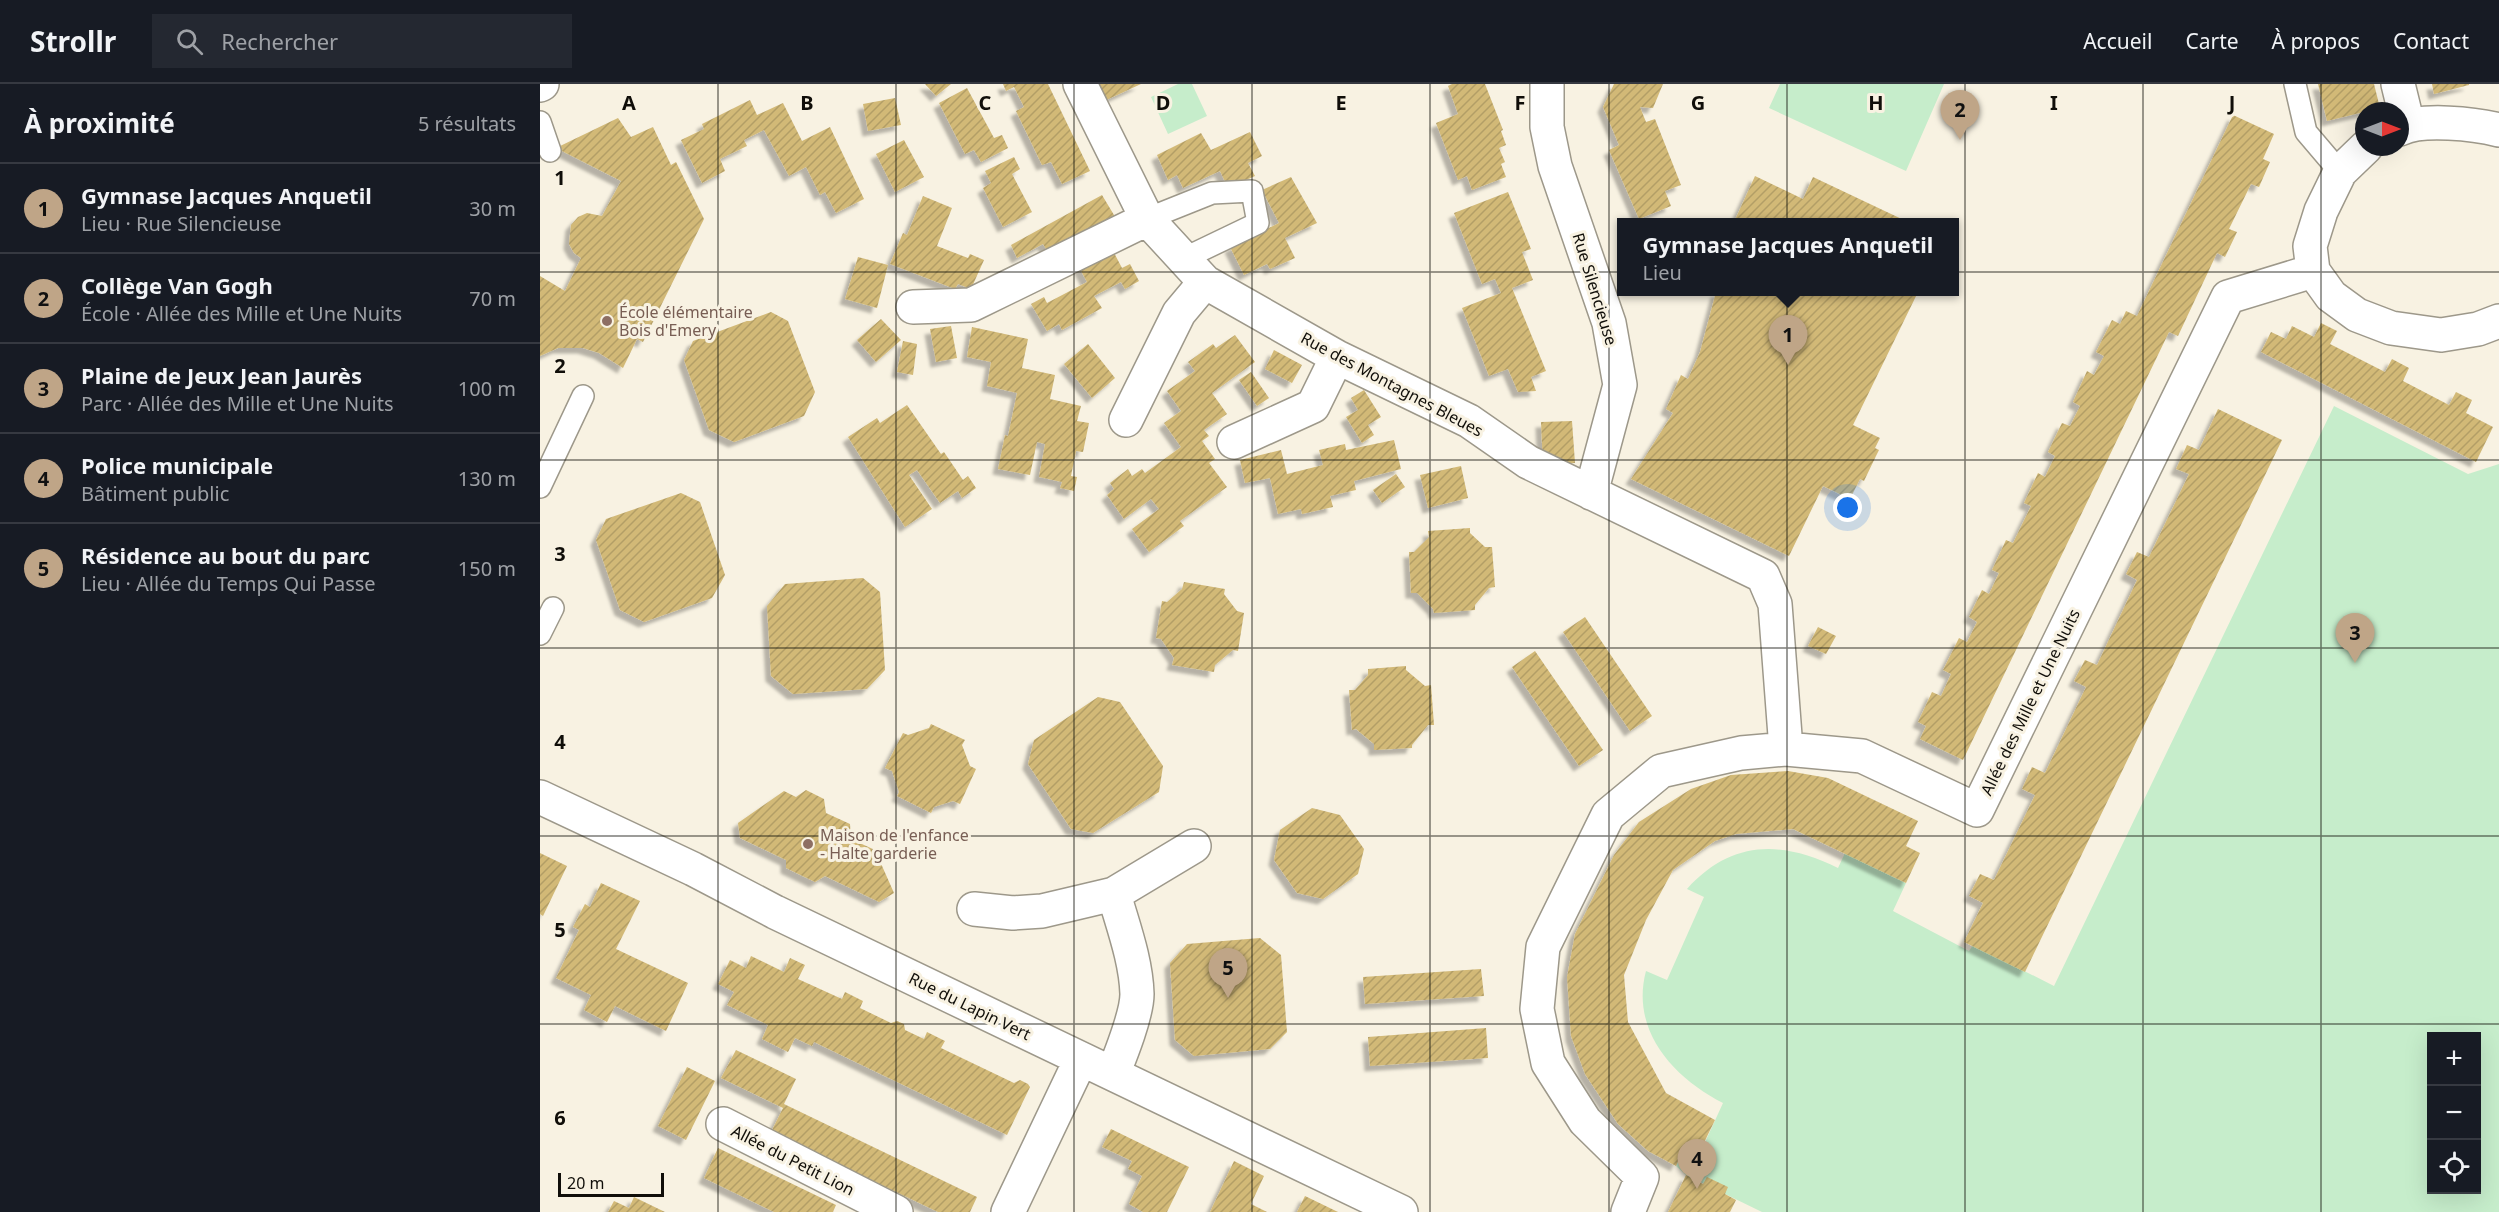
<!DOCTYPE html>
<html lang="fr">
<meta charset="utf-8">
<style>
body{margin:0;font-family:"Noto Sans",sans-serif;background:#242831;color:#f1f3f6}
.controls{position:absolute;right:18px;bottom:18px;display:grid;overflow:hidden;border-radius:0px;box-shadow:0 6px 24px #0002}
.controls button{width:54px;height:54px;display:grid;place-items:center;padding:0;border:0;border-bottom:2px solid #363941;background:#171b24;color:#f1f3f6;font:30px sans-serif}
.compass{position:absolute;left:1815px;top:18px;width:54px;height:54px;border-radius:50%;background:#171b24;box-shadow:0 6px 24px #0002;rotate:90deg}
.scale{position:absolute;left:18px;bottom:15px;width:106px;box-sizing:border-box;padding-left:6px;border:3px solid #100e09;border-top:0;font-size:16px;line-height:21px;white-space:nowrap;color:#100e09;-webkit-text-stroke:4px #f8f2e2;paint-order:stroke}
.you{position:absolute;left:1308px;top:424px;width:21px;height:21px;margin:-15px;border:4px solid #fff;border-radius:50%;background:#1a73e8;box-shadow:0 0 0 9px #1a73e833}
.badge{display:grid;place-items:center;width:39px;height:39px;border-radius:50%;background:#bfa587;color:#111;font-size:20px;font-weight:700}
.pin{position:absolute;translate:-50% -50px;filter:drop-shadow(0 2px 3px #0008)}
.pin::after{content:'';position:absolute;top:32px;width:21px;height:18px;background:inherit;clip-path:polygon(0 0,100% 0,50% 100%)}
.popup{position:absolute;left:1077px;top:134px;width:342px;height:78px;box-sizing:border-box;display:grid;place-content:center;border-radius:0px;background:#171b24;filter:drop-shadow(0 2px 4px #0005);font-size:20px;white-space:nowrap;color:#9ea1a6}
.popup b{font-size:22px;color:#f1f3f6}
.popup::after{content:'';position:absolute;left:50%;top:100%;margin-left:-12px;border:12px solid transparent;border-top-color:#171b24}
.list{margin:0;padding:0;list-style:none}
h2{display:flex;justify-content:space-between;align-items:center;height:78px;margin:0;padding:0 24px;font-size:26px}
h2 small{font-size:20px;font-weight:400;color:#9ea1a6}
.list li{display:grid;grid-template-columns:39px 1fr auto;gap:18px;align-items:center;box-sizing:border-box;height:90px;padding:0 24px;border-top:2px solid #363941}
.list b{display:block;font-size:22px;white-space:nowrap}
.list p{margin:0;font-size:20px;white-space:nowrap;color:#9ea1a6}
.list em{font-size:20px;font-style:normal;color:#9ea1a6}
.icon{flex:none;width:33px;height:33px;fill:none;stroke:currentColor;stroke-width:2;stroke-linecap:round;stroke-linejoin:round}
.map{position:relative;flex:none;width:1959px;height:1128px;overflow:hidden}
header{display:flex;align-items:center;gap:36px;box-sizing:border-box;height:84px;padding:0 30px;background:#171b24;border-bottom:2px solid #363941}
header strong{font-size:28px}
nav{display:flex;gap:33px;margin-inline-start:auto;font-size:21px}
.search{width:420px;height:54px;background:#242831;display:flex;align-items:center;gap:15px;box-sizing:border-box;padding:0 21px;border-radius:0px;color:#9ea1a6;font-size:22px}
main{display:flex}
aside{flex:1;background:#171b24}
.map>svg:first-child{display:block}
.green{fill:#c6edcb;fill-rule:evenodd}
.building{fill:url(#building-hatch);filter:url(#shadow)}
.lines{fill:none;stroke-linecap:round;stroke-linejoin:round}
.lane-casing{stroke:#9d988a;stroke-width:24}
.street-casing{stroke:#9d988a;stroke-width:36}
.lane{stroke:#fff;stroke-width:21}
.street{stroke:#fff;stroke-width:33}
.grid{fill:none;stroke:#100e09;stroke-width:1.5;stroke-opacity:0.55}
.education-dot{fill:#8d6e63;stroke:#f8f2e2;stroke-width:2}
.labels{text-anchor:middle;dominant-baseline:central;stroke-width:6;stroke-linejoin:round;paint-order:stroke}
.street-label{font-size:16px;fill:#100e09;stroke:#f8f2e2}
.education-label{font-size:16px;fill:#785e54;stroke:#f8f2e2;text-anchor:start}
.grid-label{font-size:20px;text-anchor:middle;font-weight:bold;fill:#100e09;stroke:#f8f2e2;stroke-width:6;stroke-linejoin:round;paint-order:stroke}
</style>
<header>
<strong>Strollr</strong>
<div class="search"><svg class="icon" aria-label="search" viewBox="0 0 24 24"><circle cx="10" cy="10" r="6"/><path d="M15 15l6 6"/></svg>Rechercher</div>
<nav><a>Accueil</a><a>Carte</a><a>À propos</a><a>Contact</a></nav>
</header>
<main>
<aside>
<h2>À proximité<small>5 résultats</small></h2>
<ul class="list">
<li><span class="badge">1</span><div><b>Gymnase Jacques Anquetil</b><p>Lieu · Rue Silencieuse</p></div><em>30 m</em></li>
<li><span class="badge">2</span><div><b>Collège Van Gogh</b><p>École · Allée des Mille et Une Nuits</p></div><em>70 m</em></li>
<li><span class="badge">3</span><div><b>Plaine de Jeux Jean Jaurès</b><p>Parc · Allée des Mille et Une Nuits</p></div><em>100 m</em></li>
<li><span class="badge">4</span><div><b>Police municipale</b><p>Bâtiment public</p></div><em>130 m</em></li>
<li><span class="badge">5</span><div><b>Résidence au bout du parc</b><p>Lieu · Allée du Temps Qui Passe</p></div><em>150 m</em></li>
</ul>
</aside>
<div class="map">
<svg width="1959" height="1128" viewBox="0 0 1959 1128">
<defs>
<pattern id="building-hatch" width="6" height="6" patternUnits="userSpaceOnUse" patternTransform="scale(1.5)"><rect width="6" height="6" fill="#d2b977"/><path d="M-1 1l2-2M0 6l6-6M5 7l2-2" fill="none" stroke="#b39e66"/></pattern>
<filter id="shadow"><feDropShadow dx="-5.5" dy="5.5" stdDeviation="1.5" flood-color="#0004"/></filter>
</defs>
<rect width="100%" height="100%" fill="#f8f2e2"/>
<path class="green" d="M638 0H652L667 32 628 50 611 13Z
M1240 0H1404L1366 87 1229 24Z
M1794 322 1928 390 1959 380V1128H1222L1146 1091 1136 1082 1146 1061 1161 1067 1183 1019C1134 994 1090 947 1106 887L1127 896 1164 813 1147 805C1191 756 1242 756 1298 784L1305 769 1366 799 1353 827 1429 867 1433 861 1514 902ZM1892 952H1936V1106H1892Z"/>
<path class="building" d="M385 0H411L396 12Z
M463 0H508L550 87 522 100 511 78 502 81 476 27 484 23 474 3 466 7Z
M556 0H601L562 18Z
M912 0H945L963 46 961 47 966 61 959 64 965 78 961 80 966 93 932 106 927 92 918 96 896 39 918 30 908 2Z
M1074 0H1123L1113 24 1100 23 1106 38 1115 35 1141 101 1125 107 1131 122 1099 135 1069 66 1079 61 1063 23Z
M1778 0H1834L1840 24 1787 37Z
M1892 0H1929V1L1894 10Z
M427 4 454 54 462 51 468 64 441 78 434 66 425 70 399 19Z
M355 14 361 41 328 47 323 20Z
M210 16 217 31 243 19 262 57 290 43 324 115 296 129 285 108 280 111 266 83 249 92 224 46 204 56 207 62 180 75 185 87 162 99 141 56 164 45 162 40Z
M1693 31 1734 50 1723 75 1730 78 1719 103 1711 100 1689 145 1697 148 1685 173 1677 169 1638 252 1629 248 1423 676 1380 655 1386 642 1378 638 1392 608 1401 612 1411 590 1403 586 1419 554 1427 558 1437 538 1429 533 1442 506 1449 510 1459 489 1452 486 1466 456 1473 459 1491 422 1484 419 1498 389 1505 393 1515 372 1508 368 1522 339 1530 342 1540 322 1533 318 1547 287 1554 291 1564 272 1556 268 1572 236 1580 240 1586 227 1597 232Z
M78 34 91 53 113 43 131 81 136 78 164 135 103 258 97 255 83 284 59 269 43 264H18L0 272V192L25 207 41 174 34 169 29 160 31 141 38 133 47 129 62 132 81 97 16 64Z
M710 48 722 72 708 79 715 92 688 104 680 87 643 104 637 91 628 96 617 71 661 49 671 66Z
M364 56 384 93 355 108 336 70Z
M474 73 480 85 472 90 492 128 463 143 443 104 451 99 445 87Z
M1215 92 1263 115 1273 93 1368 138H1194Z
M751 93 777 139 745 154 755 174 730 185 727 180 704 191 690 163 739 139 722 106Z
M968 108 991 165 982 168 993 196 972 204 1006 287 991 293 996 307 978 308 968 285 949 292 922 224 961 209 955 195 942 200 914 129Z
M562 111 577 136 511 173 503 160 477 174 471 161Z
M383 112 412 124 397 162 428 174 430 170 444 176 431 205 418 200 415 205 350 180 363 149 367 151Z
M572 165 582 184 590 180 599 197 585 205 581 198 554 212 562 224 522 246 519 240 507 247 491 220 504 213 507 219 547 198 539 183Z
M318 173 348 181 337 224 305 215Z
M1176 208H1378L1313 341 1340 354 1335 364 1339 366 1335 374 1324 397 1320 395 1310 415 1283 402 1249 472 1091 395 1133 329 1126 325 1141 291 1148 295 1160 268Z
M231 228 248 237 275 308 264 332 194 358 169 346 144 276 153 257Z
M341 235 361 256 336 278 317 256Z
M1781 239 1797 247 1790 260 1845 288 1852 275 1869 284 1863 297 1909 321 1916 308 1932 316 1926 329 1953 343 1936 378 1721 268 1731 248 1746 255 1752 242 1774 253Z
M411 242 417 274 396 278 390 245Z
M432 243 488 255 482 284 515 291 510 315 541 322 537 337 549 339 543 368 536 367 531 392 537 393 534 407 520 404 522 398 499 393 505 360 497 358 490 391 458 385 465 351 468 352 477 309 447 302 451 278 427 273Z
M695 251 715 278 672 309 687 330 664 346 669 352 662 357 675 375 669 379 687 403 640 437 644 442 609 468 592 445 619 425 611 415 584 435 567 411 574 405 570 399 588 385 592 392 602 385 605 389 641 363 624 339 641 327 627 307 655 287 648 278 673 260 676 264Z
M363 257 377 260 373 291 357 288Z
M548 260 575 294 552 314 524 280Z
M734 266 762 281 752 299 725 285Z
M711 288 729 314 717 322 699 296Z
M824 306 841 333 828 341 834 351 822 359 806 333 818 326 811 314Z
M367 321 401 370 404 368 423 396 428 392 436 404 422 414 418 407 400 419 377 386 369 391 392 425 365 443 308 353 337 334 340 339Z
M1678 325 1742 356 1485 888 1424 858 1443 819 1429 812 1440 790 1454 796 1495 711 1482 705 1492 683 1505 689 1546 603 1534 597 1545 576 1557 581 1597 496 1586 490 1597 468 1609 473 1649 390 1636 385 1647 361 1659 366Z
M1032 337 1035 379 1003 381 1001 338Z
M854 356 861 385 814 397 816 406 790 412 793 423 762 430 761 425 738 430 730 394 705 399 700 376 741 366 747 390 783 381 779 366 805 360 806 366Z
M921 382 928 414 888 424 880 391Z
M856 390 865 403 842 419 833 406Z
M141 409 160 418 185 491 172 514 104 538 80 526 56 456 66 435Z
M930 444V449L945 463H952L955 503 949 504 935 521V526L894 529 893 525 877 509H871L869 468H874L889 453 888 447Z
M323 494 340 508 345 586 327 605 253 610 231 592 227 522 245 500Z
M644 498 685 505 684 510 697 527 704 529 698 567 693 566 675 581 674 588 632 581 634 574 621 555 616 554 622 517 627 518 642 505Z
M1045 533 1112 632 1090 647 1023 548Z
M1278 543 1296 552 1286 570 1268 562Z
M995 567 1063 666 1039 682 972 583Z
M866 582V586L885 602 891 601 894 641H888L872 661V664L834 666V660L816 645 812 646 809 606H815L828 591V585Z
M558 613 580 618 623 682 619 708 553 749 531 745 488 680 494 656Z
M391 640 425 656 422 661 430 682 436 685 420 720 413 717 394 723 391 729 357 712 359 708 352 687 345 684 363 649 368 651 389 644Z
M1248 687 1288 694 1378 737 1366 762 1380 769 1366 799 1253 745 1196 750 1175 757 1133 786 1106 836 1084 891 1088 938 1126 1009 1175 1036 1160 1067 1146 1061 1136 1082 1108 1067 1078 1040 1045 990 1031 952 1027 893 1035 850 1074 771 1099 738 1151 705 1191 691Z
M266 706 284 715 286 729 310 740 311 755 335 766 354 809 339 818 285 792 275 798 246 784V776L200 754 198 739 244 707 256 713Z
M772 724 800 731 824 765 818 790 783 815 757 809 734 776 740 746Z
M0 769 27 782 3 832 0 830Z
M61 799 100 817 76 865 148 899 126 947 75 922 67 938 44 926 51 911 16 894 39 846 33 843 45 820 50 823Z
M720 854 741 871 747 948 730 965 654 972 635 956 630 879 647 860Z
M211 872 244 888 250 874 265 881 258 895 302 915 305 908 323 917 320 924 351 939 357 937 364 940 365 946 384 955 387 948 405 957 401 964 474 999 480 996 488 1000 490 1003 467 1051 274 958 272 962 255 954 248 968 222 955 228 941 187 921 194 908 178 900 190 876 206 884Z
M941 885 944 912 825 920 823 893Z
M946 944 948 974 830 982 828 953Z
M196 966 256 995 244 1020 437 1113 430 1128H398L231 1048 243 1024 181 994Z
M147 983 175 997 146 1056 118 1042Z
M571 1045 649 1083 627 1128H603L589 1120 602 1092 588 1085 592 1077 562 1063Z
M178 1064 296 1121 293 1128H234L164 1094Z
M694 1077 724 1092 711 1120 727 1128H670Z
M1146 1091 1163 1100 1167 1093 1188 1103 1185 1110 1196 1116 1190 1128H1128Z
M765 1112 798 1128H757Z
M94 1113 125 1128H68L74 1117 89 1124Z"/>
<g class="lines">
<defs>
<path id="lane" d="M1755 0 1766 48 1800 88
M0 38 10 67
M607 135 672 109 712 107 718 139 643 175
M0 403 43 312
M0 550 13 524"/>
<path id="street" d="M540 0 607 135 665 198 797 273 929 337 988 378 1223 492 1235 520 1246 665
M1007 0V43L1015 82 1069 239 1080 301 1051 409
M1858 0 1868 41
M0 1 2 0
M1860 45C1882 34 1935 40 1959 46
M1826 63 1800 88 1781 127 1770 162 1773 187 1791 212 1817 231 1851 244 1901 251 1938 245 1959 237
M373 223 431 221 607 135
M586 336 639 229 665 198
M694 358 773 322 797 273
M0 713 153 785 235 828 861 1128
M434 825 473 829 502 827 574 810 654 762
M573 990C581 970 597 930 597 910 596 876 583 842 574 810
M183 1040 356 1128
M468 1128 541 975
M1088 1128 1102 1093 1045 1037 1008 979 997 925 1003 863 1068 731 1121 687 1201 669 1246 665 1322 672 1437 726 1688 213 1773 187"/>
</defs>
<use href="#lane" class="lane-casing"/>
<use href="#street" class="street-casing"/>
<use href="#lane" class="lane"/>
<use href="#street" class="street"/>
</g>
<path class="grid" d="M178 0V1128M356 0V1128M534 0V1128M712 0V1128M890 0V1128M1069 0V1128M1247 0V1128M1425 0V1128M1603 0V1128M1781 0V1128M0 188H1959M0 376H1959M0 564H1959M0 752H1959M0 940H1959"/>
<g class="education-dot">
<circle cx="67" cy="237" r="6"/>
<circle cx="268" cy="760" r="6"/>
</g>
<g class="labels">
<g class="street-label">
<text transform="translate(1055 205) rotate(73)">Rue Silencieuse</text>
<text transform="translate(852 300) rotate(28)">Rue des Montagnes Bleues</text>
<text transform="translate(1490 618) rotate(-64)">Allée des Mille et Une Nuits</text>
<text transform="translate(430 922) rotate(26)">Rue du Lapin Vert</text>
<text transform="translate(253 1076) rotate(27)">Allée du Petit Lion</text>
</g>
<g class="education-label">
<text x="79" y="228">École élémentaire<tspan x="79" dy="18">Bois d'Emery</tspan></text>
<text x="280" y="751">Maison de l'enfance<tspan x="280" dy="18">- Halte garderie</tspan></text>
</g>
</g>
<g class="grid-label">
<text x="89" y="26">A</text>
<text x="267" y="26">B</text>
<text x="445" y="26">C</text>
<text x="623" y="26">D</text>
<text x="801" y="26">E</text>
<text x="980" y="26">F</text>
<text x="1158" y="26">G</text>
<text x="1336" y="26">H</text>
<text x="1514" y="26">I</text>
<text x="1692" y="26">J</text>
<text x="20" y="101">1</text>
<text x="20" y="289">2</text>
<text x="20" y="477">3</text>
<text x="20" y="665">4</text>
<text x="20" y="853">5</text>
<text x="20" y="1041">6</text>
</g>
</svg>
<div class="controls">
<button>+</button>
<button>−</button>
<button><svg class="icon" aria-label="locate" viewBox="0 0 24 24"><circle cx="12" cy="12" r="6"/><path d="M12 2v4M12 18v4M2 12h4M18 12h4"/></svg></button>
</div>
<svg class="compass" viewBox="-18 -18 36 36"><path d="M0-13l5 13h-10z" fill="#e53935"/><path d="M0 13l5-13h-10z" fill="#9ea1a6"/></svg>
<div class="scale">20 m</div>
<div class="you"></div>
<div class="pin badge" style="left:1248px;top:281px">1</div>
<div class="popup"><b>Gymnase Jacques Anquetil</b>Lieu</div>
<div class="pin badge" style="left:1420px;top:56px">2</div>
<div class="pin badge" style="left:1815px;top:579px">3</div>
<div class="pin badge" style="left:1157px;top:1105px">4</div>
<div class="pin badge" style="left:688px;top:914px">5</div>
</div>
</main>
